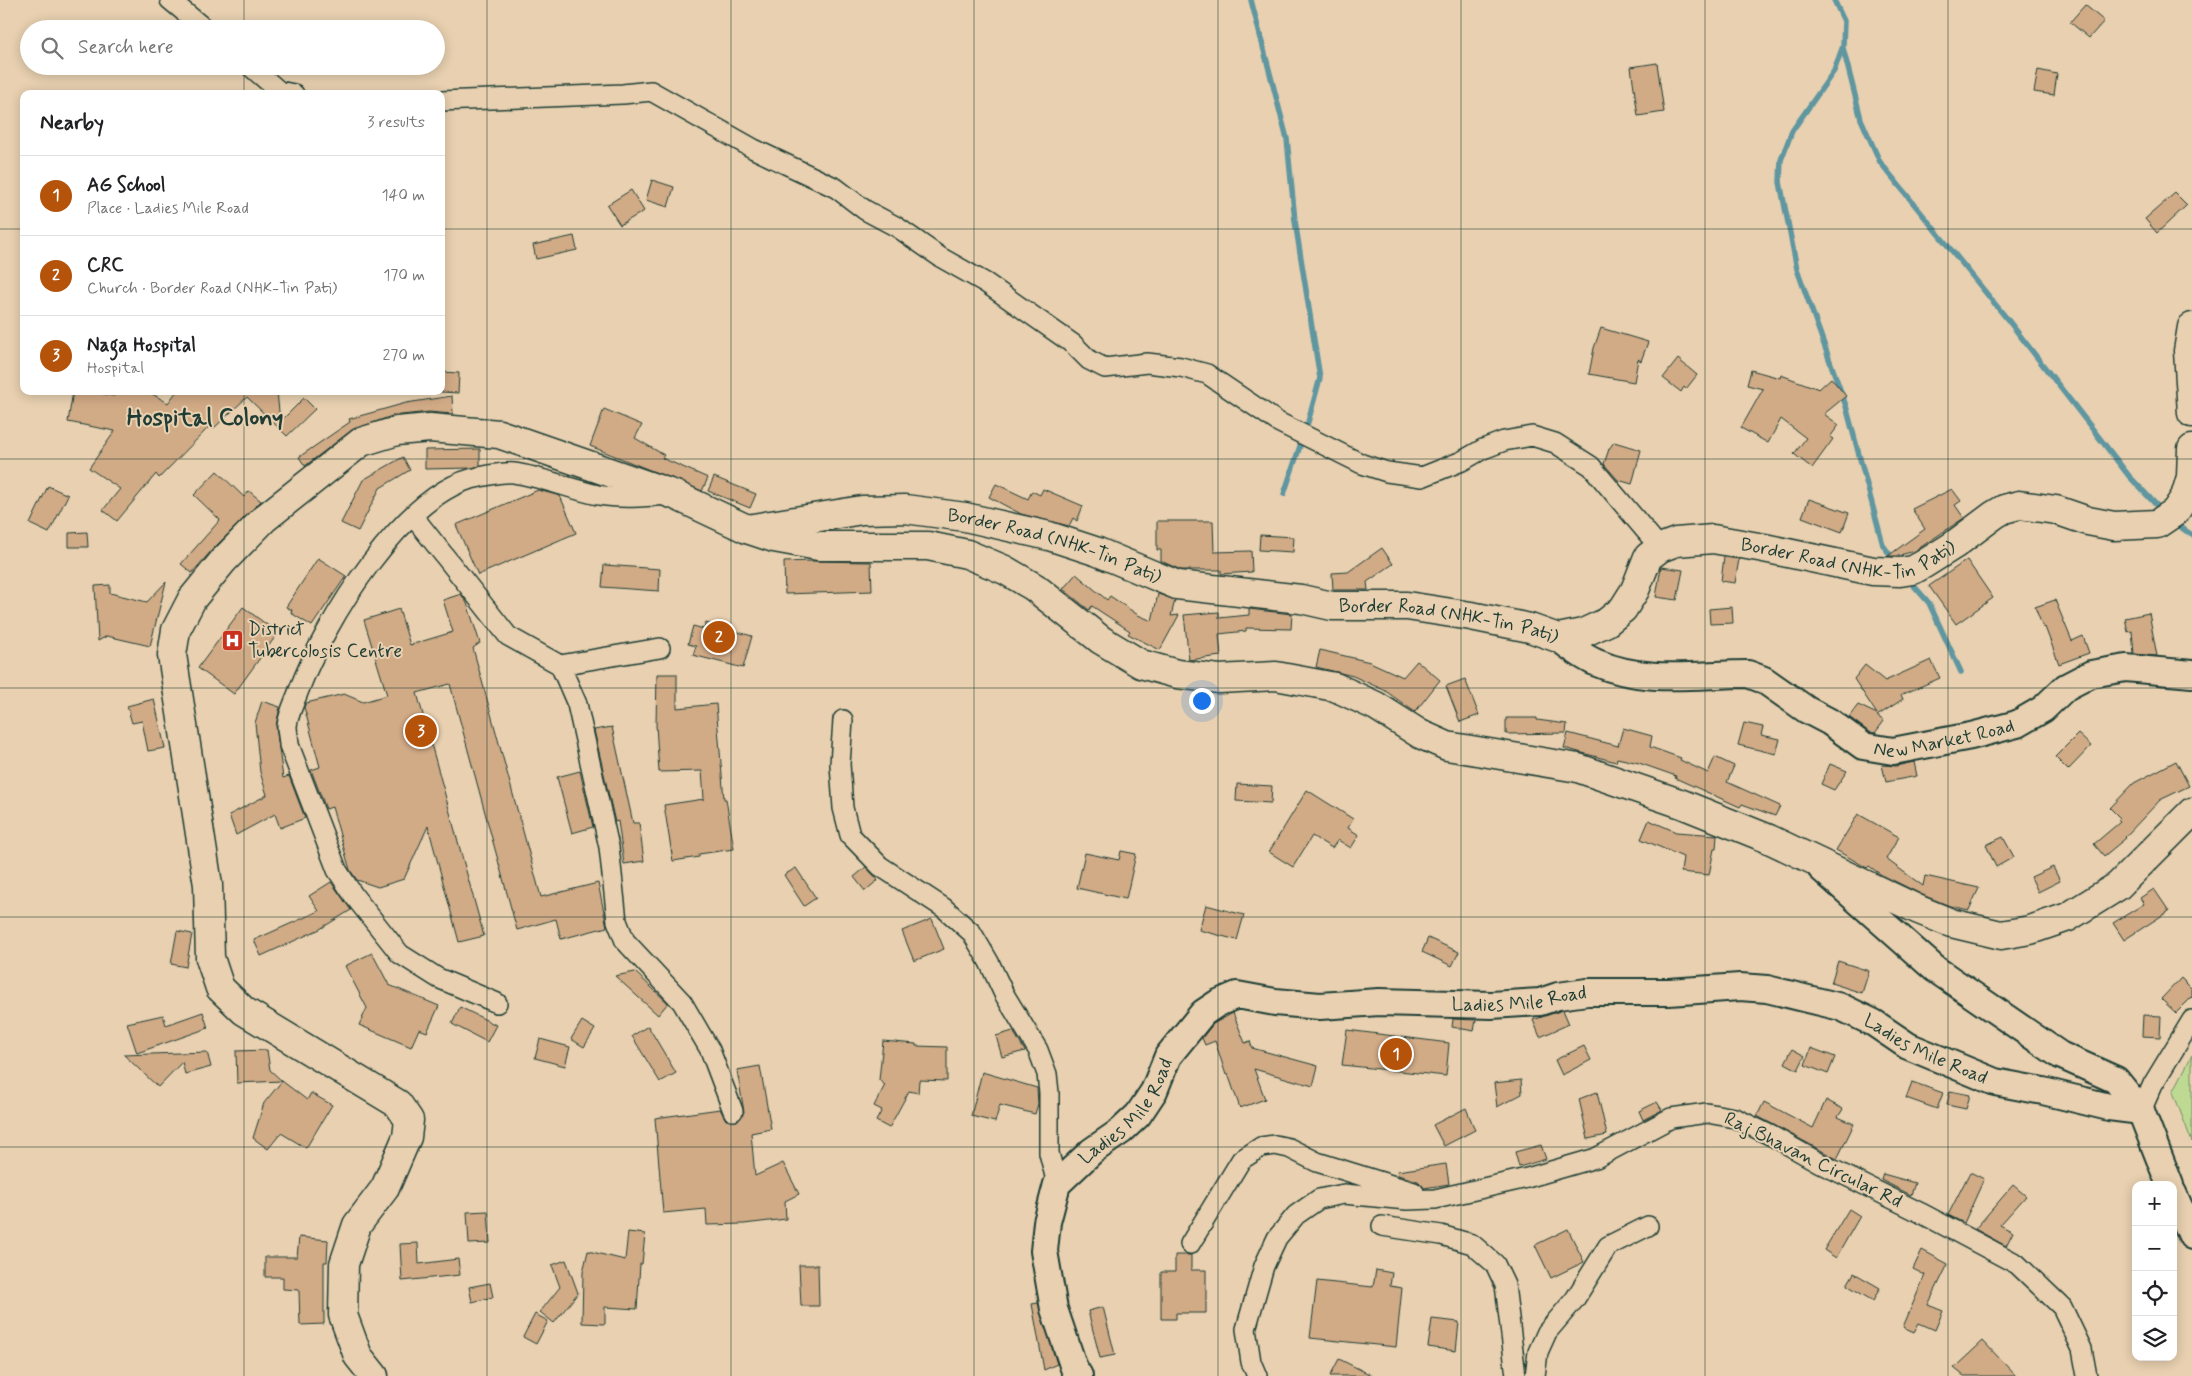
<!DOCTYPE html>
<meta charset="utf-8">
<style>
body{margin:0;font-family:Mynerve,sans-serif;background:#f6f6f6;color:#202124}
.controls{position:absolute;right:15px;bottom:15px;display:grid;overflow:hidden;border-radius:10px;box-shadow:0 2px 12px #0003}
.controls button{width:45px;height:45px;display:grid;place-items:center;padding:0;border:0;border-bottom:1px solid #e0e0e0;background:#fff;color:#202124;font:25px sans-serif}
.you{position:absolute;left:1201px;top:700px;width:18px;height:18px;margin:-12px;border:4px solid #fff;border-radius:50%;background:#1a73e8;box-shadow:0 0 0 8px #1a73e833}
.badge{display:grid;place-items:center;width:32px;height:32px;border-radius:50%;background:#b45309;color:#fff;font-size:16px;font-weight:700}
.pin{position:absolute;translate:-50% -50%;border:2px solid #fff;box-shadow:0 1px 5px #0006}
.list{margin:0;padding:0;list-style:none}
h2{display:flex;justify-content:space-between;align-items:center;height:65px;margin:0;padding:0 20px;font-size:21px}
h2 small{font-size:16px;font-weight:400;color:#757577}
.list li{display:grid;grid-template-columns:32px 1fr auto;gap:15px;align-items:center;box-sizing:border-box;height:80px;padding:0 20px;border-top:1px solid #e0e0e0}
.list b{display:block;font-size:19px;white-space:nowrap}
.list p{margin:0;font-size:16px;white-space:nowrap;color:#757577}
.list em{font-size:16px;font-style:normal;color:#757577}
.icon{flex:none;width:28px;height:28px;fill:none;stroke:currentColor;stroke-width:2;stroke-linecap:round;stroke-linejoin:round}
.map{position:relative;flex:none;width:2192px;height:1376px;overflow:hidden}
.search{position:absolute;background:#fff;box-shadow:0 2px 12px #0003;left:20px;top:20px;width:425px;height:55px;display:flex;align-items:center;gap:12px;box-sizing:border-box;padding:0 18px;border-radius:28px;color:#757577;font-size:19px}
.panel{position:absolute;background:#fff;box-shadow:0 2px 12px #0003;left:20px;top:90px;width:425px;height:305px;border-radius:10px}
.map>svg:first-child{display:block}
.green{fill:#beda92;stroke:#6e8c63}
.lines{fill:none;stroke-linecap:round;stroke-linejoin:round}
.stream{stroke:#5e96a0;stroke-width:5.5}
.building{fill:#d1aa86;stroke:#1f3d34}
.street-casing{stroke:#1f3d34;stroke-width:22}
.secondary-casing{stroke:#1f3d34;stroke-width:30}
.primary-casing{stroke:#1f3d34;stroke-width:31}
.highway-casing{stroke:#1f3d34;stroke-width:31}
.street{stroke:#e8d0b0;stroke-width:19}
.secondary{stroke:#e8d0b0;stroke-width:26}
.primary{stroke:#e8d0b0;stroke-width:28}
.highway{stroke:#e8d0b0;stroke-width:28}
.grid{fill:none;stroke:#1f3d34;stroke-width:1;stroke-opacity:0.55}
.labels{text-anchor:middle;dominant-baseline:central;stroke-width:4;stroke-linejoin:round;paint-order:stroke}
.street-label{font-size:19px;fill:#1f3d34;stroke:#e8d0b0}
.poi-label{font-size:19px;fill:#1f3d34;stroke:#e8d0b0;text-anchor:start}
.district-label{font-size:24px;font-weight:bold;fill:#1f3d34;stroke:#e8d0b0}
</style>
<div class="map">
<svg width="2192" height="1376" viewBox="0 0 2192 1376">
<rect width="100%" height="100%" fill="#e8d0b0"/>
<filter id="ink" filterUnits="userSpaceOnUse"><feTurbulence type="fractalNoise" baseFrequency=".02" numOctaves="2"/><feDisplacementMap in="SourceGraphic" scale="10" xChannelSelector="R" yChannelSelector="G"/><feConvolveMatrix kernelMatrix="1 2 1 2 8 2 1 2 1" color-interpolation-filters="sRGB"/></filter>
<g filter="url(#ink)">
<path class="green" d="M2192 1055V1142L2173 1092Z"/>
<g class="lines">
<path class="stream" d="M1251 0 1287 139 1295 221 1320 378 1308 422 1284 494
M1834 0 1844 21 1843 46 1834 71 1792 131 1781 160 1780 182 1797 269 1846 406 1883 545 1896 563
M1843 48 1861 119 1880 162 2008 320 2129 476 2163 512
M2173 522 2192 535
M1908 579 1929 603 1961 672"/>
</g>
<path class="building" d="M2085 5 2104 21 2089 38 2070 22Z
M1657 63 1664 112 1638 116 1631 67Z
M2038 70 2057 74 2054 95 2034 92Z
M652 180 674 187 668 207 646 200Z
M631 190 644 211 620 225 607 205Z
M2175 193 2187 205 2157 233 2145 219Z
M574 236 577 250 536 259 533 245Z
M1601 328 1648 342 1641 361 1638 359 1634 382 1589 374 1594 348Z
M1678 359 1697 375 1686 389 1684 387 1681 392 1663 378Z
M1751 370 1780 378 1781 375 1819 389 1831 378 1846 396 1824 414 1839 425 1830 437 1833 439 1812 468 1794 454 1806 438 1781 419 1768 443 1741 428 1763 389 1747 385Z
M441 372 459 373 458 393 441 392Z
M73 391H88L114 396 118 391H147L168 403 177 391H277L280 422 304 398 315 409 287 436 247 397 213 429 210 426 159 478 156 474 117 521 103 510 120 489 89 468 115 431 68 422Z
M452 396 453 414 429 412 392 416 352 430 305 466 299 457 350 422 349 419 406 403Z
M604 409 642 425 635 438 664 455 662 458 708 478 702 491 590 446Z
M1614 442 1641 450 1632 484 1618 480 1604 464 1609 449Z
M480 449V466L471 468 425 469V450Z
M403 457 410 470 380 488 358 531 341 523 363 480Z
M217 471 244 497 249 491 261 501 212 550 192 573 181 564 220 520 194 495Z
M714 477 756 494 750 508 708 491Z
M996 484 1028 499 1032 491 1040 495 1043 489 1083 506 1077 521 1073 518 1069 526 1021 514 989 497Z
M48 486 68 495 49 533 30 524Z
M1952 489 1961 501 1955 505 1964 518 1915 551 1896 556H1888L1925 529 1912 509Z
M538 490 560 496 576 533 478 575 456 525Z
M1809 499 1849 513 1842 532 1802 517Z
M1157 521H1213L1214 552 1251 551 1252 572 1221 574V570H1181L1161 561V550H1157Z
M87 532 88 547H69V533Z
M1260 535 1294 537 1293 552 1259 550Z
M1382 548 1393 564 1367 582 1368 590H1333L1332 573 1348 572Z
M1724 557 1739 559 1735 583 1721 581Z
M318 558 346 576 312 626 291 613 292 610 286 607Z
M1967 560 1993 598 1956 624 1929 586Z
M812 561 871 562 872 591 785 594 784 562Z
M604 565 660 569 659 591 602 587Z
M1661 567 1683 570 1677 600 1656 597Z
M1076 574 1107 600 1110 596 1138 615 1152 621 1158 594 1175 600 1171 616 1179 615 1160 650 1128 634 1130 631 1092 606 1089 610 1063 589Z
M166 582 150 646 107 636 98 641 95 586 110 585V593L147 602Z
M461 594 467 603 480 643 473 648 541 897 598 883 607 927 561 939 556 919 517 930 450 684 417 693 484 936 459 942 428 826 404 879 378 887 357 880 350 870 332 807 326 809 311 770 320 767 304 707 306 703 344 694 363 702 387 695 364 620 399 609 410 645 453 632 443 600Z
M2055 600 2072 641 2083 636 2089 653 2059 664 2045 627 2043 628 2035 607Z
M243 607 278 633 234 694 198 668Z
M1732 607 1733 623 1710 624 1709 609Z
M1249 609 1292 614 1291 629 1246 628V631L1219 634 1221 656 1189 660 1184 615 1219 612V618L1249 615Z
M2149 613 2157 656 2134 654 2132 631 2128 632 2125 618Z
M706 623 752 636 743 668 693 655 696 646 688 644 693 626 704 629Z
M1320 650 1370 662 1403 677 1417 661 1440 680 1415 712 1384 690 1353 676 1316 667Z
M1931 660 1940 678 1901 695 1903 699 1877 716 1884 721 1875 733 1869 732 1849 717 1858 705 1877 714 1854 679 1865 665 1885 681Z
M657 674H677V708L716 704 724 799H726L734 849 699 854V857L673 861 664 805 704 799 702 771 659 772 656 725Z
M1465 679 1479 715 1460 722 1446 686Z
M154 699 165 748 148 751 142 721 132 723 127 706Z
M262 701 280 707 276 726 283 778 289 776 305 818 280 828 275 814 236 835 229 815 267 795 260 772 255 723Z
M1506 718H1537V720L1567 724 1566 733 1506 734Z
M1744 723 1763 727 1761 735 1780 739 1776 754 1738 745Z
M612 727 633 823H639L644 861 624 864 618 821 615 822 594 730Z
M1623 728 1652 736 1650 747 1681 758 1680 760 1708 773 1715 757 1734 766 1727 782 1780 806 1775 816 1742 804 1740 807 1675 778 1676 776 1639 763 1617 758 1616 762 1564 748 1568 733 1618 746Z
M2078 734 2091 746 2068 770 2055 757Z
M2176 761 2189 786 2160 800 2125 837 2126 838 2104 856 2094 844 2120 822 2118 820 2120 818 2110 808 2134 783Z
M1914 762 1917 776 1886 782 1882 765 1896 766Z
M1830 764 1847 771 1834 790 1821 784Z
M580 771 593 827 572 833 557 777Z
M1237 784 1272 786 1271 803 1236 801Z
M1307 790 1353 819 1348 828 1359 835 1351 848 1338 840 1332 848 1312 836 1293 867 1269 852Z
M1858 814 1899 837 1886 859 1923 886 1925 876 1979 888 1969 910 1950 906 1925 896 1880 874 1869 866 1867 868 1836 850Z
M1649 820 1676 832 1717 835 1716 849H1714L1709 875 1681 872 1683 857 1641 839Z
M2003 837 2014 857 1996 867 1986 845Z
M1121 851 1136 854 1126 899 1077 888 1085 853 1119 860Z
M866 867 878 880 865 891 854 877Z
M2053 867 2060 881 2038 892 2031 877Z
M796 868 816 898 804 906 784 875Z
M331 882 351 910 320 929 261 956 254 940 319 911 309 896Z
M2154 889 2169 911 2124 940 2113 923 2144 904 2140 898Z
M1206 905 1244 915 1237 940 1199 930Z
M932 919 944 949 914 961 902 931Z
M177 931 192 934 186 967 171 964Z
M1428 938 1459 952 1452 966 1422 952Z
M372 953 389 985 439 1006 427 1032 419 1029 411 1047 359 1025 367 1008 345 966Z
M1838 961 1869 971 1862 993 1831 983Z
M635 972 668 1003 658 1015 615 976Z
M2181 978 2192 989V997L2176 1013 2161 999Z
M460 1007 496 1025 487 1042 452 1024Z
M1563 1010 1569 1024 1540 1037 1533 1020Z
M203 1012 208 1028 137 1053 127 1023 163 1015 166 1025Z
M1233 1013 1245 1043 1250 1041 1252 1048 1318 1066 1313 1086 1254 1069 1265 1099 1240 1108 1228 1074 1226 1075 1215 1041 1205 1045 1202 1038 1213 1024Z
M2143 1015 2161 1016 2160 1037 2142 1036Z
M1453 1019 1476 1020 1474 1031 1452 1027Z
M582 1021 595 1029 584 1047 571 1039Z
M648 1026 676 1073 660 1082 632 1036Z
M1347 1030 1449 1043 1446 1076 1342 1065Z
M1013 1031 1025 1051 1002 1057 996 1036Z
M540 1039 570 1047 565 1066 535 1058Z
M883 1041 916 1044V1046L947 1047V1081L919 1080 918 1093 909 1091 889 1128 876 1121 882 1110 874 1106 885 1085 879 1080Z
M1584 1046 1591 1060 1562 1075 1555 1060Z
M1811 1048 1835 1057 1828 1074 1805 1065Z
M1792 1049 1805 1056 1798 1070 1785 1063Z
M267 1050 270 1070 282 1081 237 1083 236 1051Z
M207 1052 211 1067 185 1074 182 1062 158 1087 124 1055Z
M760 1066 771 1129 751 1133 755 1176 783 1163 799 1194 785 1201 786 1219 744 1224 707 1225 706 1209 663 1213 655 1118 720 1109 726 1120 737 1121 744 1112 737 1070Z
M982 1072 1037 1088 1038 1104 1035 1114 1000 1105 995 1122 971 1116Z
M1521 1080 1522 1094 1497 1107 1494 1083Z
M282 1081 307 1100 311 1093 332 1105 306 1148 281 1133 268 1149 253 1138 264 1103Z
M1912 1082 1943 1093 1937 1109 1906 1098Z
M1950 1091 1970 1095 1966 1109 1947 1105Z
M1597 1092 1607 1135 1588 1139 1579 1099Z
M1826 1100 1843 1109 1838 1117 1854 1124 1837 1159 1757 1116 1764 1102 1813 1128Z
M1657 1102 1662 1110 1643 1120 1639 1111Z
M1466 1108 1475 1130 1444 1146 1433 1125Z
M1541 1145 1546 1159 1519 1167 1515 1152Z
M1446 1164 1449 1184 1424 1188 1418 1181 1398 1175 1397 1171Z
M1970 1172 1984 1179 1964 1223 1948 1215Z
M1883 1174 1915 1183 1911 1195 1881 1180Z
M2013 1185 2026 1196 2000 1225 2013 1232 2006 1246 1975 1229Z
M1849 1209 1860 1216 1836 1258 1824 1250Z
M488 1211 490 1243 469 1244 467 1212Z
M1568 1229 1584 1262 1551 1278 1535 1245Z
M628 1232 645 1234 642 1264H640L637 1309 605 1307V1324L582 1323 583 1272 588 1251 625 1260Z
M299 1237 328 1240 327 1262H324V1324L300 1325 299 1290 283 1289V1277H265V1257H297Z
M418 1243 419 1264 458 1259 460 1275 402 1281 400 1244Z
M1922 1250 1948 1264 1928 1305 1943 1311 1935 1330 1919 1323 1914 1332 1903 1327 1925 1275 1913 1269Z
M1175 1255H1191V1270H1206V1313H1176V1319H1161V1272H1175Z
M566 1260 578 1293 554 1323 540 1312 560 1287 552 1265Z
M799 1265H818L819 1306H801Z
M1376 1270 1392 1273 1390 1286 1402 1288 1396 1347 1310 1338 1317 1281 1373 1287Z
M1854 1273 1880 1288 1873 1301 1847 1285Z
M490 1283 493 1297 472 1302 469 1287Z
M1038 1303 1057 1364 1044 1370 1032 1304Z
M1103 1307 1115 1355 1100 1358 1088 1311Z
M535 1314 548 1321 536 1344 523 1337Z
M1432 1319 1459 1322 1456 1351 1428 1347Z
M1983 1341 2016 1376H1964L1954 1368Z
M1339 1359 1373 1376H1330Z"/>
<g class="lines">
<defs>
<path id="street" d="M170 0 205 29
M250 66 279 91 294 94
M441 101 623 94 651 91 754 149 836 188 865 210 897 227 940 257 986 283 1073 344 1089 360 1105 368 1147 363 1181 367 1207 374 1278 422 1362 464 1387 472 1422 477 1462 461 1483 449 1504 441 1532 436 1555 443 1591 466 1660 548
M413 516 508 636 560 665 577 704 609 847 617 921 625 941 682 1002 710 1050 733 1111
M560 665 660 648
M843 720 840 764 843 808 850 835 880 866 944 908 972 933 989 962 1004 994 1038 1050 1047 1074 1049 1093V1153L1057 1184
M497 1003 438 978 400 954 354 896 337 870 289 745C289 739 287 732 287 726 288 715 295 701 299 690 323 625 405 488 480 477 490 475 503 472 514 473 542 477 570 489 598 495 621 499 644 497 666 495
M2141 1111 2153 1084 2192 1020
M1382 1226 1441 1235 1472 1244 1495 1264 1505 1285 1516 1376
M1190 1244 1241 1160 1261 1147 1275 1145 1289 1148 1317 1162 1414 1192
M1257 1376 1251 1362 1246 1329 1264 1266 1277 1238 1296 1215 1319 1199 1344 1194 1407 1200 1435 1199 1466 1192 1527 1178 1596 1158 1671 1118 1707 1113 1735 1118 1772 1136 1820 1163 1921 1213 2017 1264 2062 1307 2082 1349 2087 1376
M1535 1376 1538 1352 1547 1332 1575 1299 1608 1246 1648 1226"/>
<g id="secondary">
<path id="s1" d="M1558 638C1571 647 1582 657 1597 663 1645 684 1697 674 1748 674L1764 680 1807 710 1830 722 1863 746 1893 751 1971 736 2017 724 2043 709 2066 687 2091 674 2126 668 2192 674"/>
<path d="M1821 868 1935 969 2060 1055 2116 1080 2141 1111 2170 1185"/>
<path d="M2173 1193 2192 1236"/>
<path id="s2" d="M1079 1376 1074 1368 1054 1309 1044 1251 1047 1222 1057 1184 1092 1151 1121 1131 1138 1115 1154 1091 1168 1056 1203 1013 1218 1003 1237 995 1275 1002 1320 1006 1379 1002 1491 1005 1540 1002 1558 996 1587 992H1669L1740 987 1767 989 1841 1007 1874 1023 1908 1046 1995 1082 2043 1091 2109 1107 2141 1111"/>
</g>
<g id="primary">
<path d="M2192 327 2188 351 2192 413"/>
<path id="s3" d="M747 529 862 510 905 509 965 517 1049 536 1098 552 1177 585 1301 599 1332 606H1407L1471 616 1530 628 1558 638 1583 633 1607 622 1623 609 1635 590 1648 557 1660 548 1676 542 1713 539 1764 548 1873 571 1900 572 1913 570 1924 564 1954 545 1994 515 2004 509 2019 505 2056 510 2088 521 2114 526 2157 524 2175 512 2185 497 2191 477 2192 449"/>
</g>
<path id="highway" d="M374 1376 358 1356 343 1315 344 1264 357 1225 385 1188 407 1137 409 1120 398 1104 244 1011 220 988 210 958 208 885 172 655 176 630 192 599 223 561 265 518 361 442 397 431 430 428 499 434 675 495 747 529 774 538 818 546H928L967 554 1005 570 1034 587 1101 640 1141 664 1177 674 1219 679 1276 676 1335 687 1376 706 1420 734 1447 746 1578 768 1682 804 1769 839 1919 910 1951 923 2001 935 2030 930 2068 917 2118 886 2192 812"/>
</defs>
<use href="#street" class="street-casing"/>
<use href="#secondary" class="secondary-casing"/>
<use href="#primary" class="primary-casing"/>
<use href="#highway" class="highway-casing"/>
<use href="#street" class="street"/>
<use href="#secondary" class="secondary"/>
<use href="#primary" class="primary"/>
<use href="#highway" class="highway"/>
</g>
</g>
<path class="grid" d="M244 0V29M487 0V1376M731 0V1376M974 0V1376M1218 0V1376M1461 0V1376M1705 0V1376M1948 0V1376M244 66V94M0 229H24M441 229H2192M244 391V1376M0 459H2192M0 688H2192M0 917H2192M0 1147H2192"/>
<defs>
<symbol id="hospital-square" viewBox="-11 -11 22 22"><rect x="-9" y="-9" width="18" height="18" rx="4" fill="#c8321e" stroke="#e8d0b0"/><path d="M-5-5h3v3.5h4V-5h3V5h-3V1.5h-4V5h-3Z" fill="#fff"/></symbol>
</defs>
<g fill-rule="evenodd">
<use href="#hospital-square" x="220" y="628" width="25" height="25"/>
</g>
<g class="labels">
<g class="street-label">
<text stroke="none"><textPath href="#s3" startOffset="1169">Border Road (NHK-Tin Pati)</textPath></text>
<text stroke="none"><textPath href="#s3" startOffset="314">Border Road (NHK-Tin Pati)</textPath></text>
<text stroke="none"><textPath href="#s3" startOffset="718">Border Road (NHK-Tin Pati)</textPath></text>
<text stroke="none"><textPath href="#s1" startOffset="418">New Market Road</textPath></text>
<text stroke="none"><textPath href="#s2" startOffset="750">Ladies Mile Road</textPath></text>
<text stroke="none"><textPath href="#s2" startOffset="1170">Ladies Mile Road</textPath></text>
<text stroke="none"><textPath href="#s2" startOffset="301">Ladies Mile Road</textPath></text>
<text transform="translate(1813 1160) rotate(26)">Raj Bhavan Circular Rd</text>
</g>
<g class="poi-label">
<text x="248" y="629">District<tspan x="248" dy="22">Tubercolosis Centre</tspan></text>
</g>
<g class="district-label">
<text x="205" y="418">Hospital Colony</text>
</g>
</g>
</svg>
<div class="controls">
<button>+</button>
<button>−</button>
<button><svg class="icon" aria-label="locate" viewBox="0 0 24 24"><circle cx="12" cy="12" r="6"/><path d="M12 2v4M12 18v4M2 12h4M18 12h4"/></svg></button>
<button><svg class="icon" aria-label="layers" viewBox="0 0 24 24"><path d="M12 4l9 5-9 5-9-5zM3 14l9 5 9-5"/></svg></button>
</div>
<div class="you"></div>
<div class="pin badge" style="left:1396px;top:1054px">1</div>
<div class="pin badge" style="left:719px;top:637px">2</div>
<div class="pin badge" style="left:421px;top:731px">3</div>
<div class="search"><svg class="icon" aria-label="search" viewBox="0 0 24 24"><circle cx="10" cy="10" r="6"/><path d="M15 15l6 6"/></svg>Search here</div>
<section class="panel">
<h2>Nearby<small>3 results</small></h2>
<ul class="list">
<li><span class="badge">1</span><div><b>AG School</b><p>Place · Ladies Mile Road</p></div><em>140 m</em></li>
<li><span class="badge">2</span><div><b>CRC</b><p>Church · Border Road (NHK-Tin Pati)</p></div><em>170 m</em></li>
<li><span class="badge">3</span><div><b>Naga Hospital</b><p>Hospital</p></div><em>270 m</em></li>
</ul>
</section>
</div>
